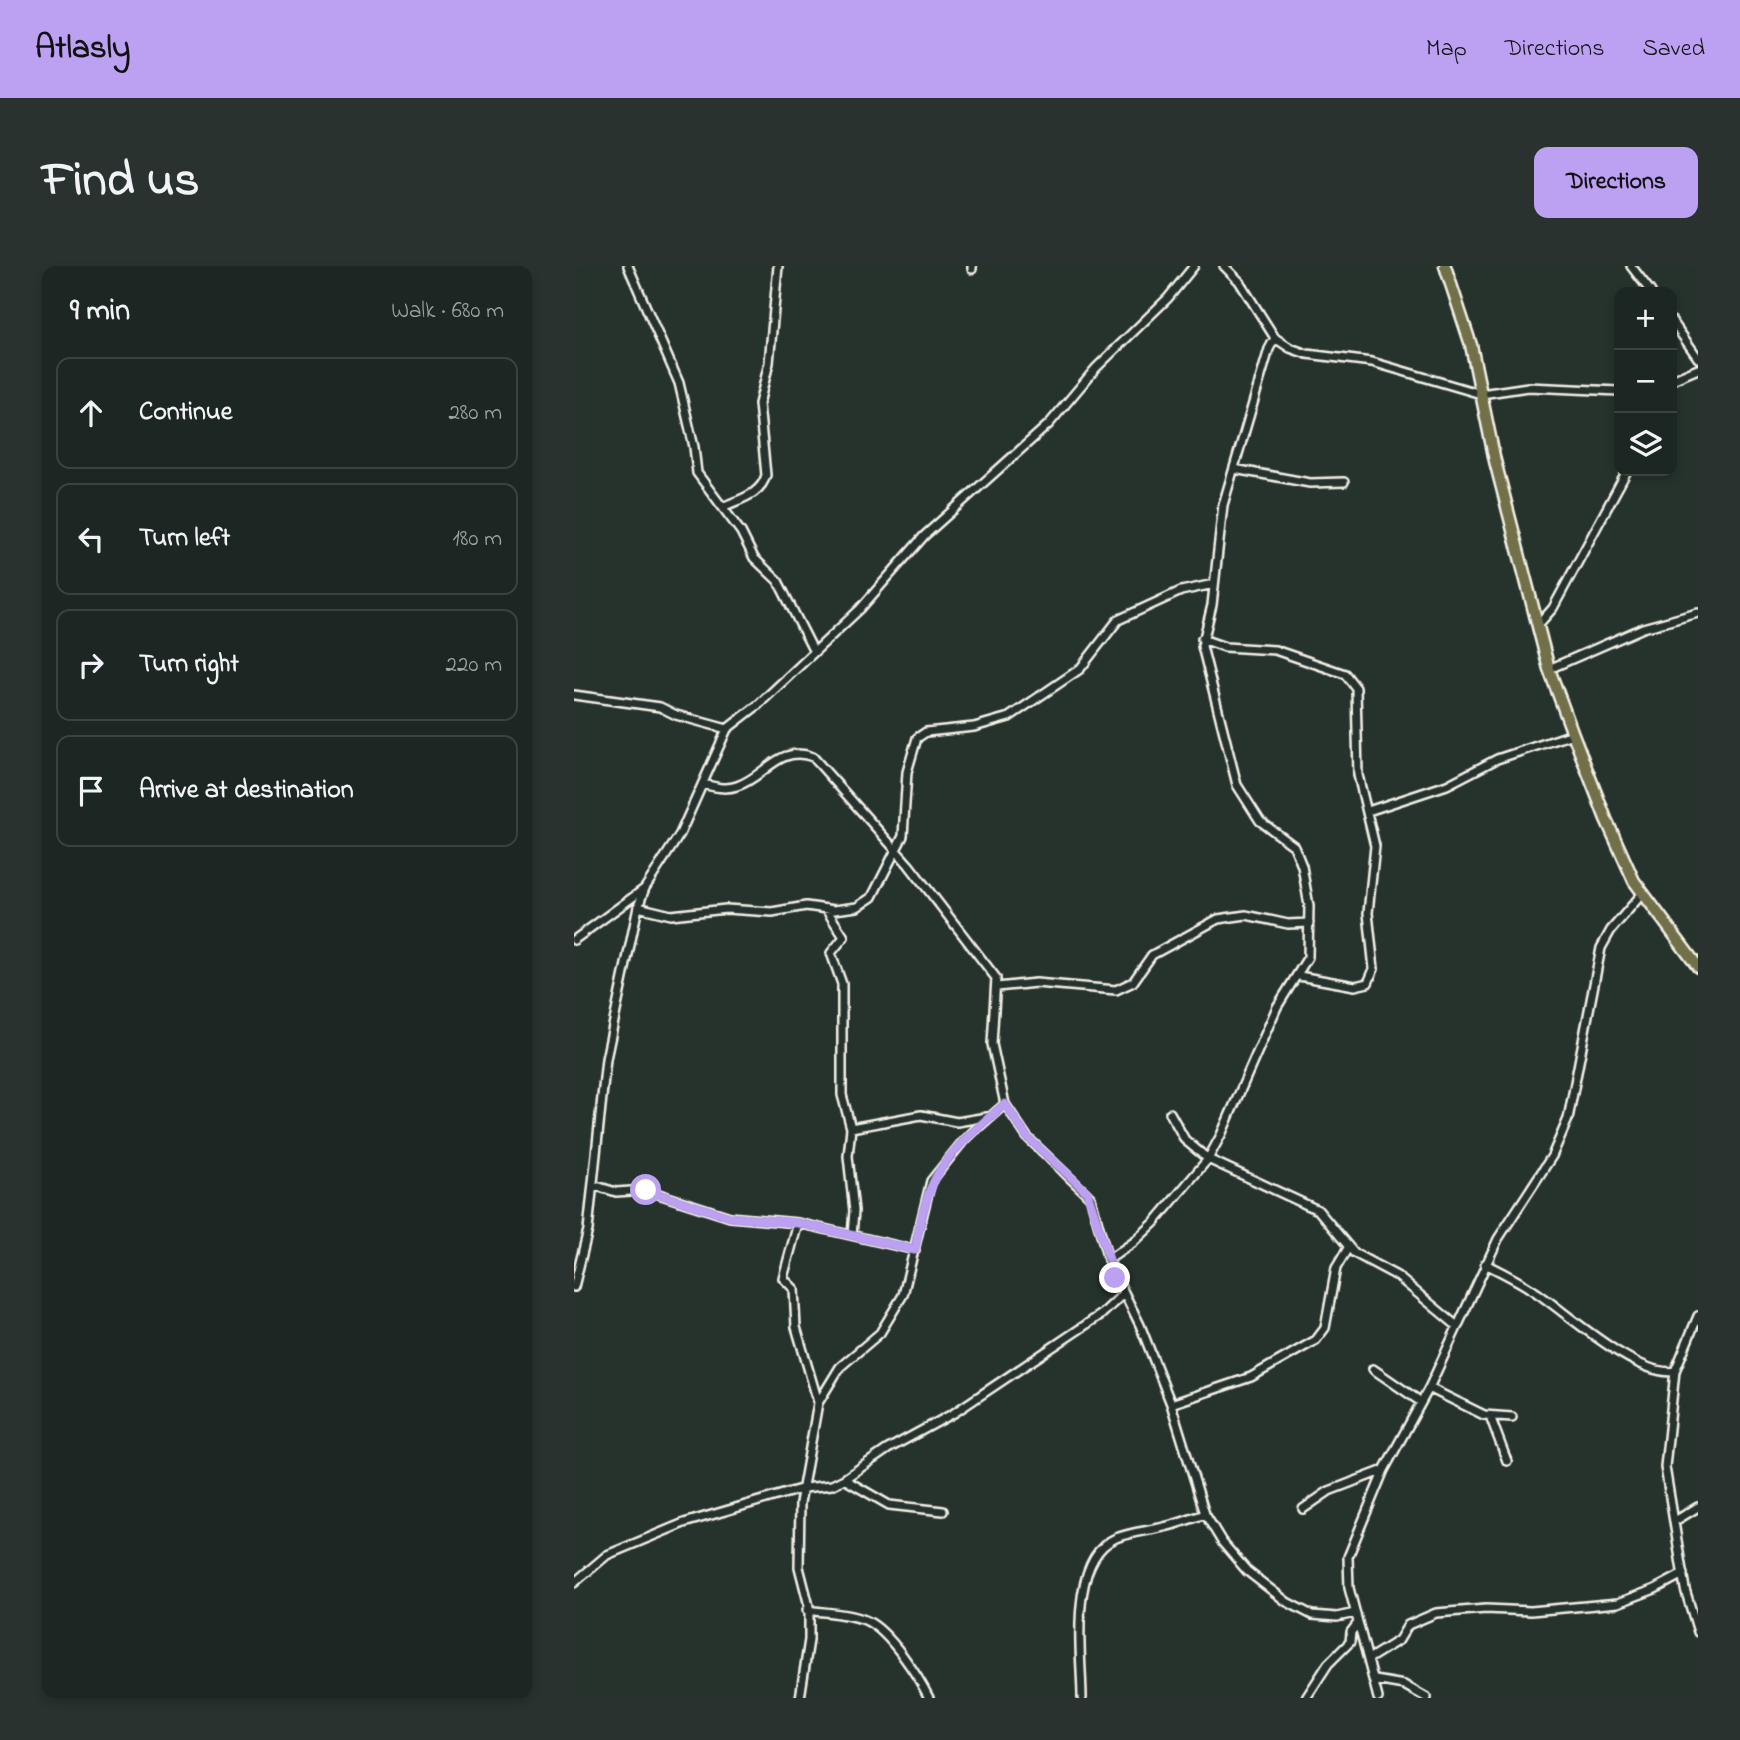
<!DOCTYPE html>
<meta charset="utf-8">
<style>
body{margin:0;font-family:"Indie Flower",sans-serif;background:#29322f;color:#f1f3f6}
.controls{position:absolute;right:21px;top:21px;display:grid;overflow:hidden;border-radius:14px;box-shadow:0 4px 10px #0003}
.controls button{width:63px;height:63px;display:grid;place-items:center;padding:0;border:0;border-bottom:2px solid #3a4340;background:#1c2622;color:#f1f3f6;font:35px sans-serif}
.stop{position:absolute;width:21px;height:21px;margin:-16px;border:5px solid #bca0f2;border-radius:50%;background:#fff}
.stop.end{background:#bca0f2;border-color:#fff;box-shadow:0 2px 7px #0008}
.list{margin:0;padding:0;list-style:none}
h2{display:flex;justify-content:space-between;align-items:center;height:91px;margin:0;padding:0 28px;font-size:30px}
h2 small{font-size:23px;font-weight:400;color:#a0a5a5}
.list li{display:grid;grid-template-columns:46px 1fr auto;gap:21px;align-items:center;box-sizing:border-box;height:112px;margin:0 14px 14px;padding:0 14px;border:2px solid #3a4340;border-radius:14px}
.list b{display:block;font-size:26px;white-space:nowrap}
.list em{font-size:23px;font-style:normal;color:#a0a5a5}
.icon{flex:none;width:38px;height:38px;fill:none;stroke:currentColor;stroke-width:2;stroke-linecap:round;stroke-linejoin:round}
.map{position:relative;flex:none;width:1124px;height:1432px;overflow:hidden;border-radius:14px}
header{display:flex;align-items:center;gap:42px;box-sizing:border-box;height:98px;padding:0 35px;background:#bca0f2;color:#111}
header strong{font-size:33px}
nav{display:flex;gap:38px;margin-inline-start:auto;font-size:24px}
.intro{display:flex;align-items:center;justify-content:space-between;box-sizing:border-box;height:168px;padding:0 42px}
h1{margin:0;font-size:49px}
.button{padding:18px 32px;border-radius:14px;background:#bca0f2;color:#111;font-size:24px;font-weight:700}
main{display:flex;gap:42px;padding:0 42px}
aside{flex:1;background:#1c2622;border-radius:14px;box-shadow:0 4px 10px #0003}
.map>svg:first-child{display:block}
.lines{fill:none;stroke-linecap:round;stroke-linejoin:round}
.minor-casing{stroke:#f4f1e8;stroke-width:12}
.major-casing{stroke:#f4f1e8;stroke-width:15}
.minor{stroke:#26332d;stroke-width:7}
.major{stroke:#71704a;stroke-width:10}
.route{stroke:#bca0f2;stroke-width:9}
</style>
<header>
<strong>Atlasly</strong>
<nav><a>Map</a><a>Directions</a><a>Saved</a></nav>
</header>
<div class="intro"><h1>Find us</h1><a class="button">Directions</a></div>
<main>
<aside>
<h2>9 min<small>Walk · 680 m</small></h2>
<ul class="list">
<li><svg class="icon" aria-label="ahead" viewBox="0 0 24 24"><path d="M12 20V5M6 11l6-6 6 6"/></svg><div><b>Continue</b></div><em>280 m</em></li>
<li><svg class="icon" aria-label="left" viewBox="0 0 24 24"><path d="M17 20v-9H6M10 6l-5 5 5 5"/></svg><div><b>Turn left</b></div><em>180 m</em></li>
<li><svg class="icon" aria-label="right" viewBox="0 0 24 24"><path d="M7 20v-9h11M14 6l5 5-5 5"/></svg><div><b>Turn right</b></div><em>220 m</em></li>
<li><svg class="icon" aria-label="arrive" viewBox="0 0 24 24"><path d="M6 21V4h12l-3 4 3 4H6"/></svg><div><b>Arrive at destination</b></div></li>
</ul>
</aside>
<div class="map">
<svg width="1124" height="1432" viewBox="0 0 1124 1432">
<rect width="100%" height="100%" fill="#26332d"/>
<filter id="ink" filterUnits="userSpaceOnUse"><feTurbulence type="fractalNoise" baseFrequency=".0143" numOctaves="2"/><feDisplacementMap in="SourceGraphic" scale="14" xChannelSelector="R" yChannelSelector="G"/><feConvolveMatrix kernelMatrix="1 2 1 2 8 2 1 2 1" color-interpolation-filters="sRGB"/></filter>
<g filter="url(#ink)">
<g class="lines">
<defs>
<path id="minor" d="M54 0 105 117 120 181 123 207 167 266 180 292 204 315 240 386
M650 0 665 15 701 72 716 82 733 88 798 96 907 128 954 121 1045 125
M1057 0 1077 26
M398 3V0
M1098 55 1124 92
M1098 114 1124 103
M660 203 736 217 770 216
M149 241C165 233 187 229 192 209L185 138 195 97 204 0
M964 359 979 342 1053 205
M628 373 651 381 701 384 771 408 782 422 784 509 801 580 794 647 800 703 794 717 781 720 725 710
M975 403 1069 362 1124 347
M0 429 86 441 102 449 153 463
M129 518C140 521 151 524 163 520 191 511 205 478 239 491L335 599 422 712 418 778 431 838 453 871 517 932 534 994 566 1059 597 1138 631 1248 648 1276 673 1305 713 1336 738 1349 763 1351 781 1347
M794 545 873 519 923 493 999 468
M64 641 97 649 152 643 198 646 232 640 260 644 283 641 298 631 329 570 333 506 343 472 352 466 400 461 435 451 506 403 544 354 607 325 640 318
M252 643 270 671 257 687 268 718V829L277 862 274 890 280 945 278 969
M0 674 70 623
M423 721 462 717 542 724 559 716 578 689 644 653 672 649 714 658 735 657
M596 847 611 874 634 893 744 944 780 987 823 1010 883 1060
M277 862 347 849 383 856 413 851
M19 919 42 926 72 924 156 951 224 957 341 984
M224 957 209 1012 220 1023 222 1061 244 1136
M534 994 560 976 580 957 634 893 647 869 703 741 734 691 735 640 728 600 720 580 686 555 663 519 628 380 638 339 649 239 695 83 701 72
M911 998C929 1007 946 1015 963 1027 993 1047 1065 1113 1101 1105
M0 1021 14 964 32 793 64 641 71 622 106 568 153 463 184 439 286 343 350 270 475 158 522 102 594 32 620 0
M1124 1050 1101 1105 1091 1201 1111 1323 1124 1366
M799 1103 847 1136
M855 1122 910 1149 938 1151
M597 1138 677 1111 742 1074 751 1062 762 1002 774 982
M916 1150 933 1195
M270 1213 315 1239 369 1245
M729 1243 755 1225 810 1204
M1101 1255 1124 1241
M0 1317 33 1289 110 1257 230 1222 258 1219 270 1213 314 1183 380 1147 528 1048 549 1028
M233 1344C252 1347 275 1347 293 1355 316 1366 344 1410 355 1432
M796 1392 825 1374 834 1359 862 1347 912 1343 957 1345 1044 1337 1081 1323 1109 1308
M801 1414 830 1419 853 1432
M226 1432 235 1374V1340L225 1301 226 1237 244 1137 266 1101 306 1067 329 1029 357 915 390 874 431 838
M508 1432C508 1390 493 1293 542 1272 557 1266 574 1265 590 1261 603 1258 617 1253 631 1248
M732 1432 754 1398 776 1376 777 1366 784 1357
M804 1432 775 1322 774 1291 810 1204 855 1122 924 973 978 890 994 853 1027 682 1037 664 1068 628"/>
<path id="major" d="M871 0 897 79 921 195 975 403 999 468 1032 553 1060 615 1124 701"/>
</defs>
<use href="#minor" class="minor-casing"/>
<use href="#major" class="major-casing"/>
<use href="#minor" class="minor"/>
<use href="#major" class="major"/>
</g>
</g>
<g class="lines" filter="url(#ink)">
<path class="route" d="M72 924 156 951 224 957 341 984C354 905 371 889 431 838L453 871 513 926 541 1012"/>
</g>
</svg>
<div class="controls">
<button>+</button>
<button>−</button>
<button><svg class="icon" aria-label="layers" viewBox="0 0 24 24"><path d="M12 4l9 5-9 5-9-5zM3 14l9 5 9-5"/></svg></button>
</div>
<div class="stop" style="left:72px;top:924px"></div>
<div class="stop end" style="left:541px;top:1012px"></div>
</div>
</main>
